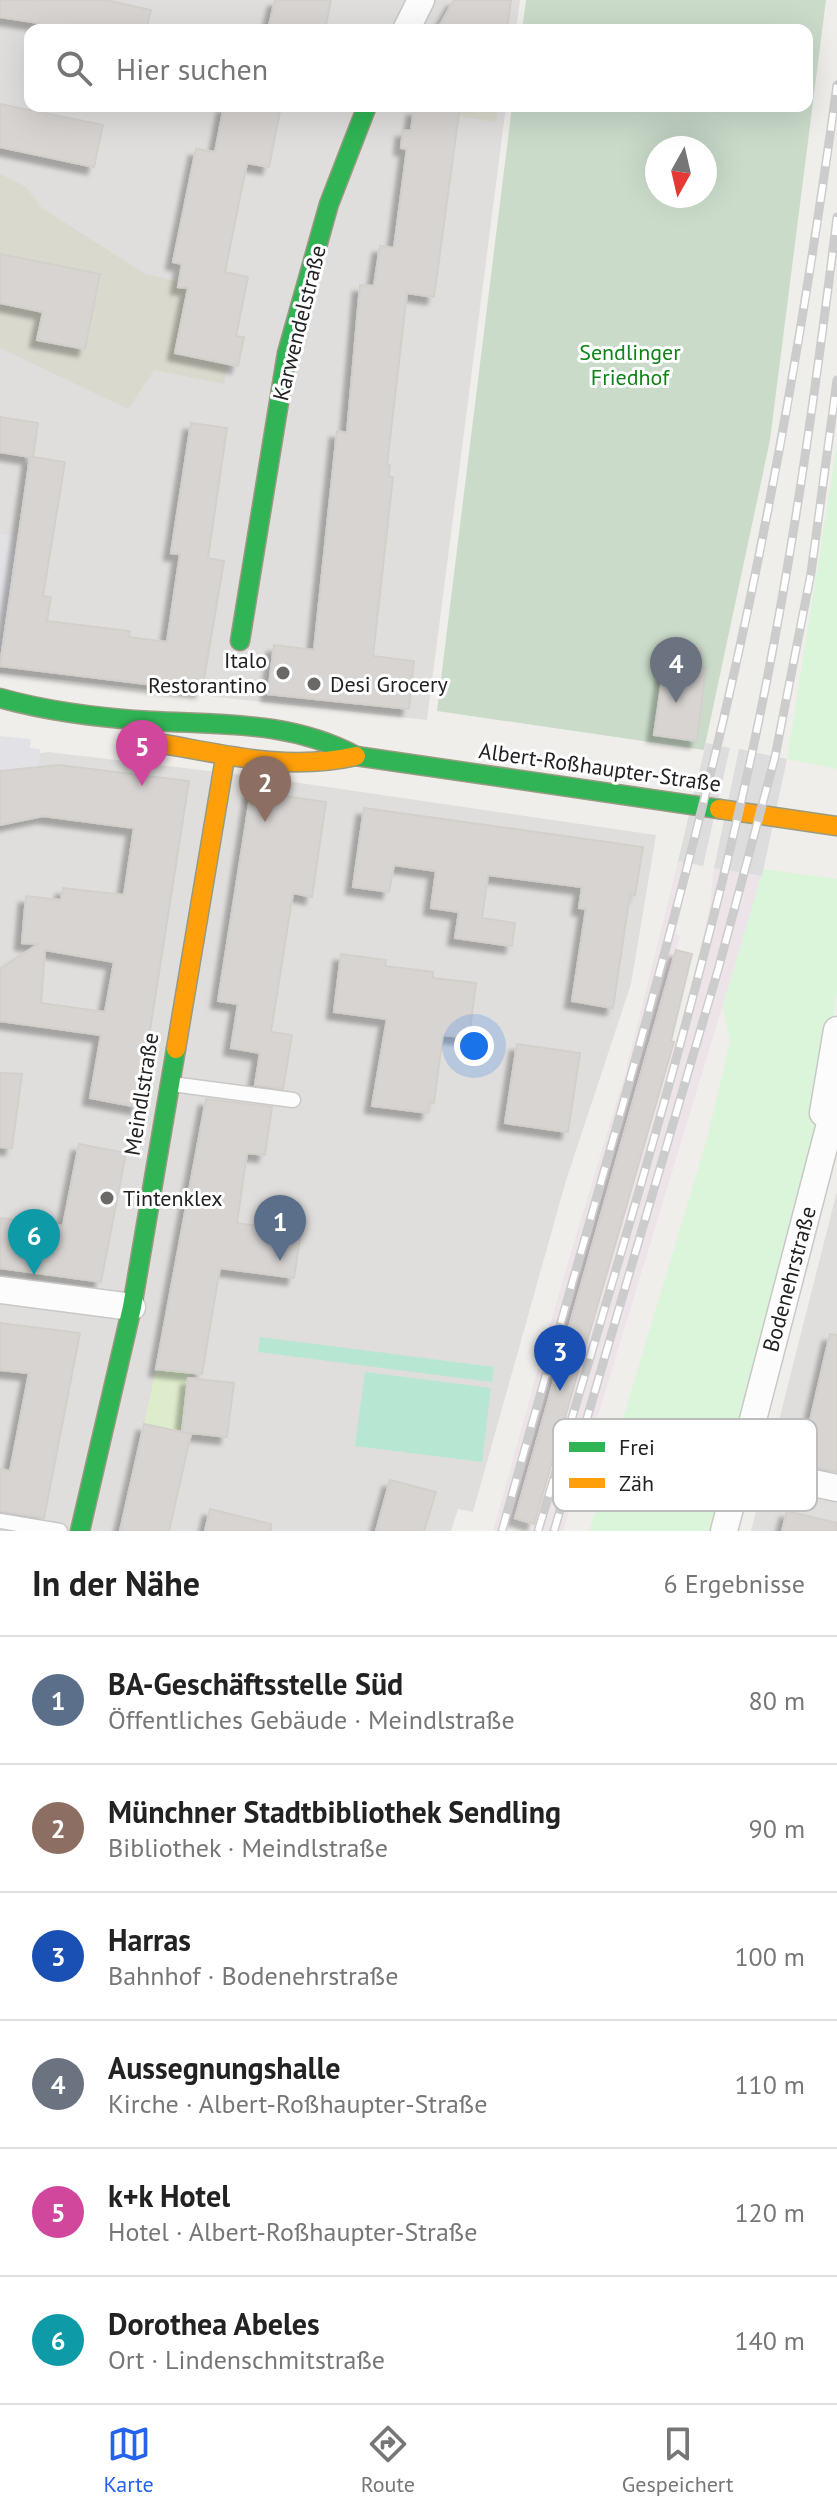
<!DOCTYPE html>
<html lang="de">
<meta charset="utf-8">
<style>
body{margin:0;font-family:"PT Sans",sans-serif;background:#f2f2f2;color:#222}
.compass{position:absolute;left:645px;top:136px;width:72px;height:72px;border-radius:50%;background:#fff;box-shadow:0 8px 32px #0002;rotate:188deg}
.you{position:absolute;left:474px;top:1046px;width:28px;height:28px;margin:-20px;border:6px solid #fff;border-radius:50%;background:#1a73e8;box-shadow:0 0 0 12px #1a73e833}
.badge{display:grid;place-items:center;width:52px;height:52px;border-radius:50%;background:#2563eb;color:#fff;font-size:26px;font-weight:700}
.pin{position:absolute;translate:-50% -66px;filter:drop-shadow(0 2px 4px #0008)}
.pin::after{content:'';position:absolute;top:42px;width:28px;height:24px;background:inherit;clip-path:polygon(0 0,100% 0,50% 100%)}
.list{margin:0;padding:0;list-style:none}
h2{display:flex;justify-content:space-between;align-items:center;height:104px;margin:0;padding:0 32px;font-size:34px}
h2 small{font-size:26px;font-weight:400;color:#767676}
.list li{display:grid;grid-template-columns:52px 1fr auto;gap:24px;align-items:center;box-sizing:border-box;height:128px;padding:0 32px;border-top:2px solid #e0e0e0}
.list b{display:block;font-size:30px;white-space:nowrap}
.list p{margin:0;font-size:26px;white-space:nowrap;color:#767676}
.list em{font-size:26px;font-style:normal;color:#767676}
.icon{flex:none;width:44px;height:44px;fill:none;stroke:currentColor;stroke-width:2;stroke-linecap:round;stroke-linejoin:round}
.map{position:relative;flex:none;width:837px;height:1531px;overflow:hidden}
.search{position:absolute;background:#fff;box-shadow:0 8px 32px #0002;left:24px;right:24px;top:24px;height:88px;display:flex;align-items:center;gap:20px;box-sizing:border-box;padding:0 28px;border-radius:16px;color:#767676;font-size:30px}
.sheet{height:872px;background:#fff}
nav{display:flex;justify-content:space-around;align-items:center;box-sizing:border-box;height:112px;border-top:2px solid #e0e0e0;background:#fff;font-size:22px;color:#767676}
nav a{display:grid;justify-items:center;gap:4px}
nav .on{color:#2563eb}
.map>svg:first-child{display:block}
.residential{fill:#dfdedc}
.industrial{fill:#ede4e9}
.construction{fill:#d9d9cd}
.grass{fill:#ddeccb}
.cemetery{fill:#cadbca;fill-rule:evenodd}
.park{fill:#daf5da}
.pitch{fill:#b7e6d2}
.plaza{fill:#e2e1e5}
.pier{fill:#dedddd}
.building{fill:#d7d4d2;stroke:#d3d0cc;stroke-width:2;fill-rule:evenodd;filter:url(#shadow)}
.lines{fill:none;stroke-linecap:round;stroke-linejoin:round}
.lane-casing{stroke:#c9c8c7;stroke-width:17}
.street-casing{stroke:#c9c8c7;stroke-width:29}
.fast-casing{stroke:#999a82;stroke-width:21}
.slow-casing{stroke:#999a82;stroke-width:21}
.lane{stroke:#fdfcfc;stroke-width:14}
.street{stroke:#fdfcfc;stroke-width:26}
.fast{stroke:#30b455;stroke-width:18}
.slow{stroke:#ff9f0a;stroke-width:18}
.rail-casing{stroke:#ccc;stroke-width:9}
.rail{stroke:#fff;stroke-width:6;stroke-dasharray:18;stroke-linecap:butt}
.poi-dot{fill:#6a6968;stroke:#fff;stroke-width:3}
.labels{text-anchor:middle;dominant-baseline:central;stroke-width:6;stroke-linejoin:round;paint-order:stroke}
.street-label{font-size:22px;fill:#222;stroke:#fff}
.park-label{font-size:22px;fill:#0c8416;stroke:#fff}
.poi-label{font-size:22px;fill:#222;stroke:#fff;text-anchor:start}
.key{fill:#fff;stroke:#bdbdbd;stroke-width:2}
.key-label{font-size:22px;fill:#222}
</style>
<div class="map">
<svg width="837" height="1531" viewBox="0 0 837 1531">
<defs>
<filter id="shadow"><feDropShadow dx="-7" dy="7" stdDeviation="2" flood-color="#0004"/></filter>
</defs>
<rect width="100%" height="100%" fill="#f0eeeb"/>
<path class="residential" d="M0 0H520L516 30H30V106H506L427 720 0 673Z
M48 752 252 776 656 835 631 984 565 1184 473 1512 458 1509 451 1531H0V759Z
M837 1191V1531H751Z"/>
<path class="industrial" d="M678 861 692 864 675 934 680 936 653 1036 647 1046 510 1531H493L564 1275 625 1074Z
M714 868 762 876 563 1531H531L692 986 709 911Z"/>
<path class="construction" d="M397 106H498L496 122Z
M0 174 26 187 42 208 145 274 239 296 224 384 154 370 128 409 0 348Z"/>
<path class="grass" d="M156 1369 190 1373 182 1432 144 1424Z"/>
<path class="cemetery" d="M526 0H826L770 440 704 750 437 711 512 106H807V30H522ZM657 148H705V196H657Z"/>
<path class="park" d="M837 445V769L787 759Z
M763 869 837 879V991L814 1140 716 1531H589L707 1139 730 1041 723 1006Z"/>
<path class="pitch" d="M260 1337 494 1367 492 1382 258 1352Z
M365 1372 491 1388 482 1462 355 1446Z"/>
<path class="plaza" d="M0 534 18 536 0 669Z
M0 736 31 739 30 748 40 749 39 766 0 771Z"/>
<path class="pier" d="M706 743 730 748 703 866 678 861Z
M739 749 787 759 762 876 714 868Z"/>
<path class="building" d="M0 0H106L151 10 146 30H37L39 23 0 17Z
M275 0H331L325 30H268Z
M454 0H511L507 30H437Z
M0 104 103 125 94 167 0 147Z
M224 106H281L269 167 247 163 225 272 248 277 236 336 244 337 238 366 175 353 188 288 178 287 182 264 173 262 196 149 215 152Z
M429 106H460L434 297 407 293 387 465H390L389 477H393L373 656 414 661 409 709 268 694 274 645 314 650 337 431 347 433 360 285 374 286 380 246 394 248 407 149 401 148 403 130 411 131 414 109 428 111Z
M0 254 100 274 85 349 37 340 43 312 0 303Z
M0 417 38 423 33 457 65 462 43 596 51 597 47 621 130 631 129 637 167 642 180 554 171 553 191 423 227 428 208 558 224 561 202 691 0 666 30 457 0 452Z
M678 645 701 648 699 667 706 668 697 741 654 735 665 659 676 661Z
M59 765 189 781 138 1107 90 1098 101 1035 0 1021V969L38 944 22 943 26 896 61 900 63 888 124 895 134 828 43 816 0 825V771ZM45 950 114 962 105 1012 41 1003Z
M251 791 326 802 312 897 293 893 271 1032 292 1035 283 1089 255 1085 260 1053 231 1048 238 1004 218 1001Z
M364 808 643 847 635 895 630 894 613 1008 572 1001 586 909 579 908 582 887 488 875 482 918 515 923 512 946 455 938 459 912 431 908 436 871 394 865 389 892 353 887Z
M676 950 692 954 671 1041 674 1042 534 1524 515 1518Z
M341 954 386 960 385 966 433 972V978L476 983 469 1038 443 1035 434 1103 430 1102 428 1113 372 1106 387 1019 334 1012Z
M517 1044 580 1053 568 1132 505 1123Z
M0 1073 22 1074 12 1148 0 1147Z
M206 1099 272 1107 265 1155 247 1153 237 1223 301 1232 294 1278 220 1268 202 1374 156 1369Z
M79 1144 126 1153 101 1282 0 1268V1218L63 1226Z
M0 1323 80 1333 44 1518 0 1511V1469L10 1471 29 1373 0 1370Z
M830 1334 837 1335V1472L800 1464Z
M188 1378 234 1383 227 1437 182 1432 191 1434 169 1531H120L144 1424 182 1432Z
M390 1480 436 1492 424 1531H376Z
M210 1509 271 1524V1531H205Z
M787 1511 837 1523V1531H782Z"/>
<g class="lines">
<defs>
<path id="lane" d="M172 1084 293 1100
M0 1521 60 1531"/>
<path id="street" d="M406 30 421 0
M831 1120 823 1113 837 1030
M0 1290 132 1307
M740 1467 837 1488
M724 1531 831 1120"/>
<path id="fast" d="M240 641 287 353 329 204 367 106
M0 698C50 712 100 718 152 721 223 725 291 721 356 756L719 809
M80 1531 132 1307 176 1049"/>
<path id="slow" d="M139 740C214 751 281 773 356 756
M719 809 837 826
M176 1049 225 758"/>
</defs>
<use href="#lane" class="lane-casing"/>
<use href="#street" class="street-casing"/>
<use href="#fast" class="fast-casing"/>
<use href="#slow" class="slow-casing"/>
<use href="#lane" class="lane"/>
<use href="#street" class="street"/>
<use href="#fast" class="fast"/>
<use href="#slow" class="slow"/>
<defs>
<path id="rail" d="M502 1531C577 1260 660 991 724 717 773 507 808 297 837 85
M538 1531C615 1274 695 1015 752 753 790 576 815 397 837 217
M554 1531 718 970 775 757 811 573 837 380"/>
</defs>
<use href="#rail" class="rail-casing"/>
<use href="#rail" class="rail"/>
</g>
<g class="poi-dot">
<circle cx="283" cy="673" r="8"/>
<circle cx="314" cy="684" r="8"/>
<circle cx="107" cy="1198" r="8"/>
</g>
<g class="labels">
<g class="street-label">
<text transform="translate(299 323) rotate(-76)">Karwendelstraße</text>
<text transform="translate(600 767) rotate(8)">Albert-Roßhaupter-Straße</text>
<text transform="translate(141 1094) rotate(-81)">Meindlstraße</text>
<text transform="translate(789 1279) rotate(-75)">Bodenehrstraße</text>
</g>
<g class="park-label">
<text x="630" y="352">Sendlinger<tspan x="630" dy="25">Friedhof</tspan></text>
</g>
<g class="poi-label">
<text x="267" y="660" text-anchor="end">Italo<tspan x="267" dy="25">Restorantino</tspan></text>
<text x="330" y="684">Desi Grocery</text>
<text x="123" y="1198">Tintenklex</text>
</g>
</g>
<rect x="553" y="1419" width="264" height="92" rx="12" class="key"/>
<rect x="569" y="1442" width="36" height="10" fill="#30b455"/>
<rect x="569" y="1478" width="36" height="10" fill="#ff9f0a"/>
<g class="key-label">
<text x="619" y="1455">Frei</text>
<text x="619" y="1491">Zäh</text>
</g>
</svg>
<svg class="compass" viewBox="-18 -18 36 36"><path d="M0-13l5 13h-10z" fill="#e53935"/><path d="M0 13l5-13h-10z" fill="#767676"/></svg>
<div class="you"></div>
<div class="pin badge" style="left:280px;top:1261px;background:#5c6f8a">1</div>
<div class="pin badge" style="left:265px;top:822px;background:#8d6e63">2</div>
<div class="pin badge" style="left:560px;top:1391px;background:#1a4fb4">3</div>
<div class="pin badge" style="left:676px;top:703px;background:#6b7280">4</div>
<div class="pin badge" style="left:142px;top:786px;background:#d1479c">5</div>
<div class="pin badge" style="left:34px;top:1275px;background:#0f9aa8">6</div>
<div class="search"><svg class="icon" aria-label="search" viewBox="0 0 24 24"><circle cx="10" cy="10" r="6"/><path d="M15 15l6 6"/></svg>Hier suchen</div>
</div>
<section class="sheet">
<h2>In der Nähe<small>6 Ergebnisse</small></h2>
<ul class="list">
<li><span class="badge" style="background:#5c6f8a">1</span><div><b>BA-Geschäftsstelle Süd</b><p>Öffentliches Gebäude · Meindlstraße</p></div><em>80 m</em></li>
<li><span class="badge" style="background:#8d6e63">2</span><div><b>Münchner Stadtbibliothek Sendling</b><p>Bibliothek · Meindlstraße</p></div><em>90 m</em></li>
<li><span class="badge" style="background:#1a4fb4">3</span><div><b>Harras</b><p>Bahnhof · Bodenehrstraße</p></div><em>100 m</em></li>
<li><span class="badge" style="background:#6b7280">4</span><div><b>Aussegnungshalle</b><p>Kirche · Albert-Roßhaupter-Straße</p></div><em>110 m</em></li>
<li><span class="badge" style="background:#d1479c">5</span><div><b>k+k Hotel</b><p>Hotel · Albert-Roßhaupter-Straße</p></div><em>120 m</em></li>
<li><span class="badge" style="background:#0f9aa8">6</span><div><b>Dorothea Abeles</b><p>Ort · Lindenschmitstraße</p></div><em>140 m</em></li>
</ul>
</section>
<nav>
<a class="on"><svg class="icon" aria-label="map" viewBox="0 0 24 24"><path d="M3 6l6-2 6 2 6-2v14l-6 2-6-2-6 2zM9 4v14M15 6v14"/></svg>Karte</a>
<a><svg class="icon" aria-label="directions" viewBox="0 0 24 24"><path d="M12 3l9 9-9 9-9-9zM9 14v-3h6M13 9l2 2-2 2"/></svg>Route</a>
<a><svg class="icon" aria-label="saved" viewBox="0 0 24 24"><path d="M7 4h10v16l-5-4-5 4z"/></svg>Gespeichert</a>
</nav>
